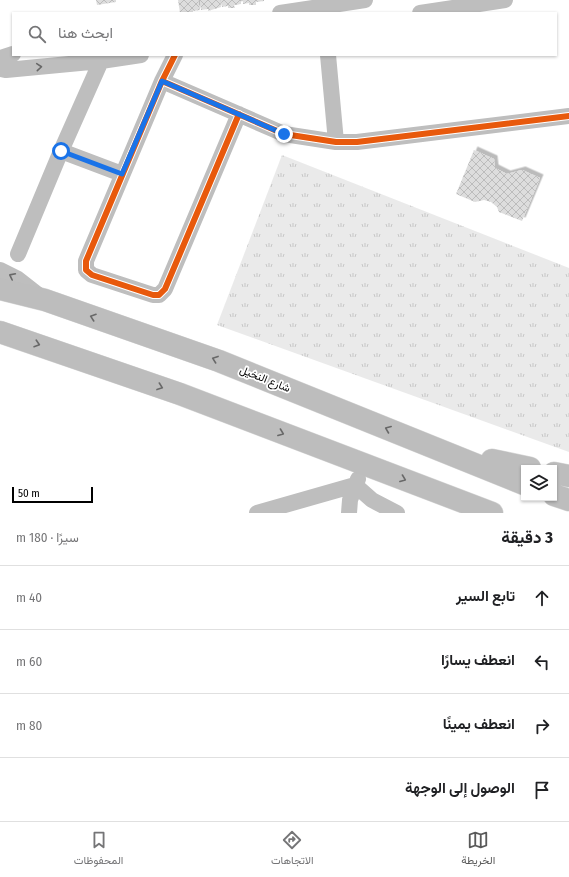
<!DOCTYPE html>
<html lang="ar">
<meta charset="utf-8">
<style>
body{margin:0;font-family:"Fira Sans Condensed",Vazirmatn,sans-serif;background:#f2f2f2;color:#202124;direction:rtl}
.controls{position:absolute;right:12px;bottom:12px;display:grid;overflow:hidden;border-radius:0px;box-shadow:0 1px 3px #0004}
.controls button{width:36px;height:36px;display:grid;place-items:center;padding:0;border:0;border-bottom:1px solid #e0e0e0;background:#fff;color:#202124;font:20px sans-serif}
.scale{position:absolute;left:12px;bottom:10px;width:81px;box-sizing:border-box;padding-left:4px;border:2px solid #000;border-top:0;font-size:11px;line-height:14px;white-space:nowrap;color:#000;-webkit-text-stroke:3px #fff;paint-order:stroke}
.stop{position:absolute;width:12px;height:12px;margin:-9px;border:3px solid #1a73e8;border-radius:50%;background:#fff}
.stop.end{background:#1a73e8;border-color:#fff;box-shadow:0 1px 4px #0008}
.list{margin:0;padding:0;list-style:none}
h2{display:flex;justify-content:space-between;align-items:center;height:52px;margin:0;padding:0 16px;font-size:17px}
h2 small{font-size:13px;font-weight:400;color:#757577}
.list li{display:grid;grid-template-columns:26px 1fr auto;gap:12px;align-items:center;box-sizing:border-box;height:64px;padding:0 16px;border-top:1px solid #e0e0e0}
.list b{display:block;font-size:15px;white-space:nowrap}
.list em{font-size:13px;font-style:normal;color:#757577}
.icon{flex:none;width:22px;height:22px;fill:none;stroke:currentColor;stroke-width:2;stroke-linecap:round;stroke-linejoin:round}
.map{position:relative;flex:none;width:569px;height:513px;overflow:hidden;direction:ltr}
.search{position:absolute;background:#fff;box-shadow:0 1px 3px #0004;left:12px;right:12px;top:12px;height:44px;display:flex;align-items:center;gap:10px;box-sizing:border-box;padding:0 14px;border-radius:0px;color:#757577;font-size:15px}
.sheet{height:308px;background:#fff}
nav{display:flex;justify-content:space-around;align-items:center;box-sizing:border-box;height:56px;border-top:1px solid #e0e0e0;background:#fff;font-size:11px;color:#757577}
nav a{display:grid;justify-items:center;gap:2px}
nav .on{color:#595959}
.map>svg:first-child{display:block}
.grass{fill:url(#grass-tufts)}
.building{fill:url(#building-cross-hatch);filter:url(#shadow)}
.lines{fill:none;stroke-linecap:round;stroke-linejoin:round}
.highway-casing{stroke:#dbdbdb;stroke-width:23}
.minor{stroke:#bebebe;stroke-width:16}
.highway{stroke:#bdbdbd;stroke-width:22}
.cycleway-casing{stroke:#fff;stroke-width:8}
.cycleway{stroke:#e8590c;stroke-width:6}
.oneway{stroke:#686868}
.route{stroke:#1a73e8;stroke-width:5}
.labels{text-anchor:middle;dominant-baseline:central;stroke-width:3.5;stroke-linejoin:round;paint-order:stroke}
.street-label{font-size:11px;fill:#000;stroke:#fff}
</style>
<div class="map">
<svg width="569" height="513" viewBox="0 0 569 513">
<defs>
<pattern id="grass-tufts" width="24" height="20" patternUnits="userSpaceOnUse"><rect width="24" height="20" fill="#eaeaea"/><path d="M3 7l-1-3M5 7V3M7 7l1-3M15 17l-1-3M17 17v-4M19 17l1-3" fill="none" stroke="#c7c7c7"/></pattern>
<pattern id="building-cross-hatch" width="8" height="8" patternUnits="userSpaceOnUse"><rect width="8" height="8" fill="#ddd"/><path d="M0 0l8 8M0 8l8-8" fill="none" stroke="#bcbcbc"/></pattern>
<filter id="shadow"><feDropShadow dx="3.5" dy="-3.5" stdDeviation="0" flood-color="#0004"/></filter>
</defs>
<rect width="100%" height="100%" fill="#fff"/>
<path class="grass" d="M282 155 569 268V452L217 325Z"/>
<path class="building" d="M96 0H116V2L97 5Z
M178 0H198L200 10 193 11V13H180Z
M200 0H220L221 7 208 11V9L201 10Z
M221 0H241V4L234 5 235 8H228V6L222 7Z
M243 0H264V1L256 2V5H249V3L243 4Z
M474 150 494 159 495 168 507 174 522 170 540 178 522 221 499 212 497 207 491 202 484 200 475 202 456 194Z"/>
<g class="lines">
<defs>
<path id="highway" d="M0 289 45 300 219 361 524 484
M0 332 180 394 492 513
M492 460 530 468
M554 473 569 476
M554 495 569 500"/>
</defs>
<use href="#highway" class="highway-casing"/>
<path class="minor" d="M280 13 365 0
M420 13 505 0
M175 55 162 81 86 261V270L92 275 153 295H159L165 289 239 114
M328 55 336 142
M0 58 13 54
M0 69 6 70 101 61 141 55
M162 81 284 134 336 142H357L569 116
M61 151 122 174
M18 254 61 151 101 61
M0 270 18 279 41 297
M257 513 355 485 372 500 397 513
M349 513 350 500 358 479"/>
<use href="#highway" class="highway"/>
<defs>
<path id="cycleway" d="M175 55 162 81 86 261V270L92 275 153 295H159L165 289 239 114
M162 81 284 134 336 142H357L569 116"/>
</defs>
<use href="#cycleway" class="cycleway-casing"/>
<use href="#cycleway" class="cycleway"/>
</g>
<defs><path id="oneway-chevron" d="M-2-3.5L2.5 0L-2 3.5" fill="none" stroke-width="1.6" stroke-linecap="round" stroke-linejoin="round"/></defs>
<g class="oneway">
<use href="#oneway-chevron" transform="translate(39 67) rotate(-5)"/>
<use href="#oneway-chevron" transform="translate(12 276) rotate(-153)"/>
<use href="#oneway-chevron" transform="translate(93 317) rotate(-161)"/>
<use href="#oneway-chevron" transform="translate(37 344) rotate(18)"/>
<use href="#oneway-chevron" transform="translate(215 359) rotate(-160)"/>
<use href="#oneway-chevron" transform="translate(160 387) rotate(20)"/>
<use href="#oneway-chevron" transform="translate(388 429) rotate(-158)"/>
<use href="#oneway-chevron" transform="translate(281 433) rotate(21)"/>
<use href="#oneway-chevron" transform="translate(403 479) rotate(21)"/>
</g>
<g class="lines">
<path class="route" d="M61 151 122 174 162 81 284 134"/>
</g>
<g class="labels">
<g class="street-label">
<text transform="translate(265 379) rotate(22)">شارع النخيل</text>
</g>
</g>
</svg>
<div class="controls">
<button><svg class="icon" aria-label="layers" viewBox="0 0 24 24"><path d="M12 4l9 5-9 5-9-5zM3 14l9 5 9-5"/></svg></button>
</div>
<div class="scale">50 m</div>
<div class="stop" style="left:61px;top:151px"></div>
<div class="stop end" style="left:284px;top:134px"></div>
<div class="search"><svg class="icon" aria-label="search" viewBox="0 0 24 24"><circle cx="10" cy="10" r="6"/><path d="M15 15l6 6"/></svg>ابحث هنا</div>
</div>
<section class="sheet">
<h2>3 دقيقة<small>سيرًا · 180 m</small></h2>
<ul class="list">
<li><svg class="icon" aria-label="ahead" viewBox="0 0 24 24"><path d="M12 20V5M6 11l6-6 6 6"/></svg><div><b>تابع السير</b></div><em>40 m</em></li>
<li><svg class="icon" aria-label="left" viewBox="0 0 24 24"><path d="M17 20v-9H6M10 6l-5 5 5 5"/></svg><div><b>انعطف يسارًا</b></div><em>60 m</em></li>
<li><svg class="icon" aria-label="right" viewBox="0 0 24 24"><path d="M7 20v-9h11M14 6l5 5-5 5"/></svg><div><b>انعطف يمينًا</b></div><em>80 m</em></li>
<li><svg class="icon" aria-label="arrive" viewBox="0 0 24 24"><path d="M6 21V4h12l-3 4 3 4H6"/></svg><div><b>الوصول إلى الوجهة</b></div></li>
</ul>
</section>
<nav>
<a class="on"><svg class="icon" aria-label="map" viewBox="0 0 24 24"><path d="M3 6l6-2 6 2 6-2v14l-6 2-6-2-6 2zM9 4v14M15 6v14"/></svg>الخريطة</a>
<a><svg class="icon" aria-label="directions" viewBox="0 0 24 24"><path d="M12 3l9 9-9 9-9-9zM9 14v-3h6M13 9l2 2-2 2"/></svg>الاتجاهات</a>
<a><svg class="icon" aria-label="saved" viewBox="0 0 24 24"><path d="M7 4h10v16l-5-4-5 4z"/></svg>المحفوظات</a>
</nav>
